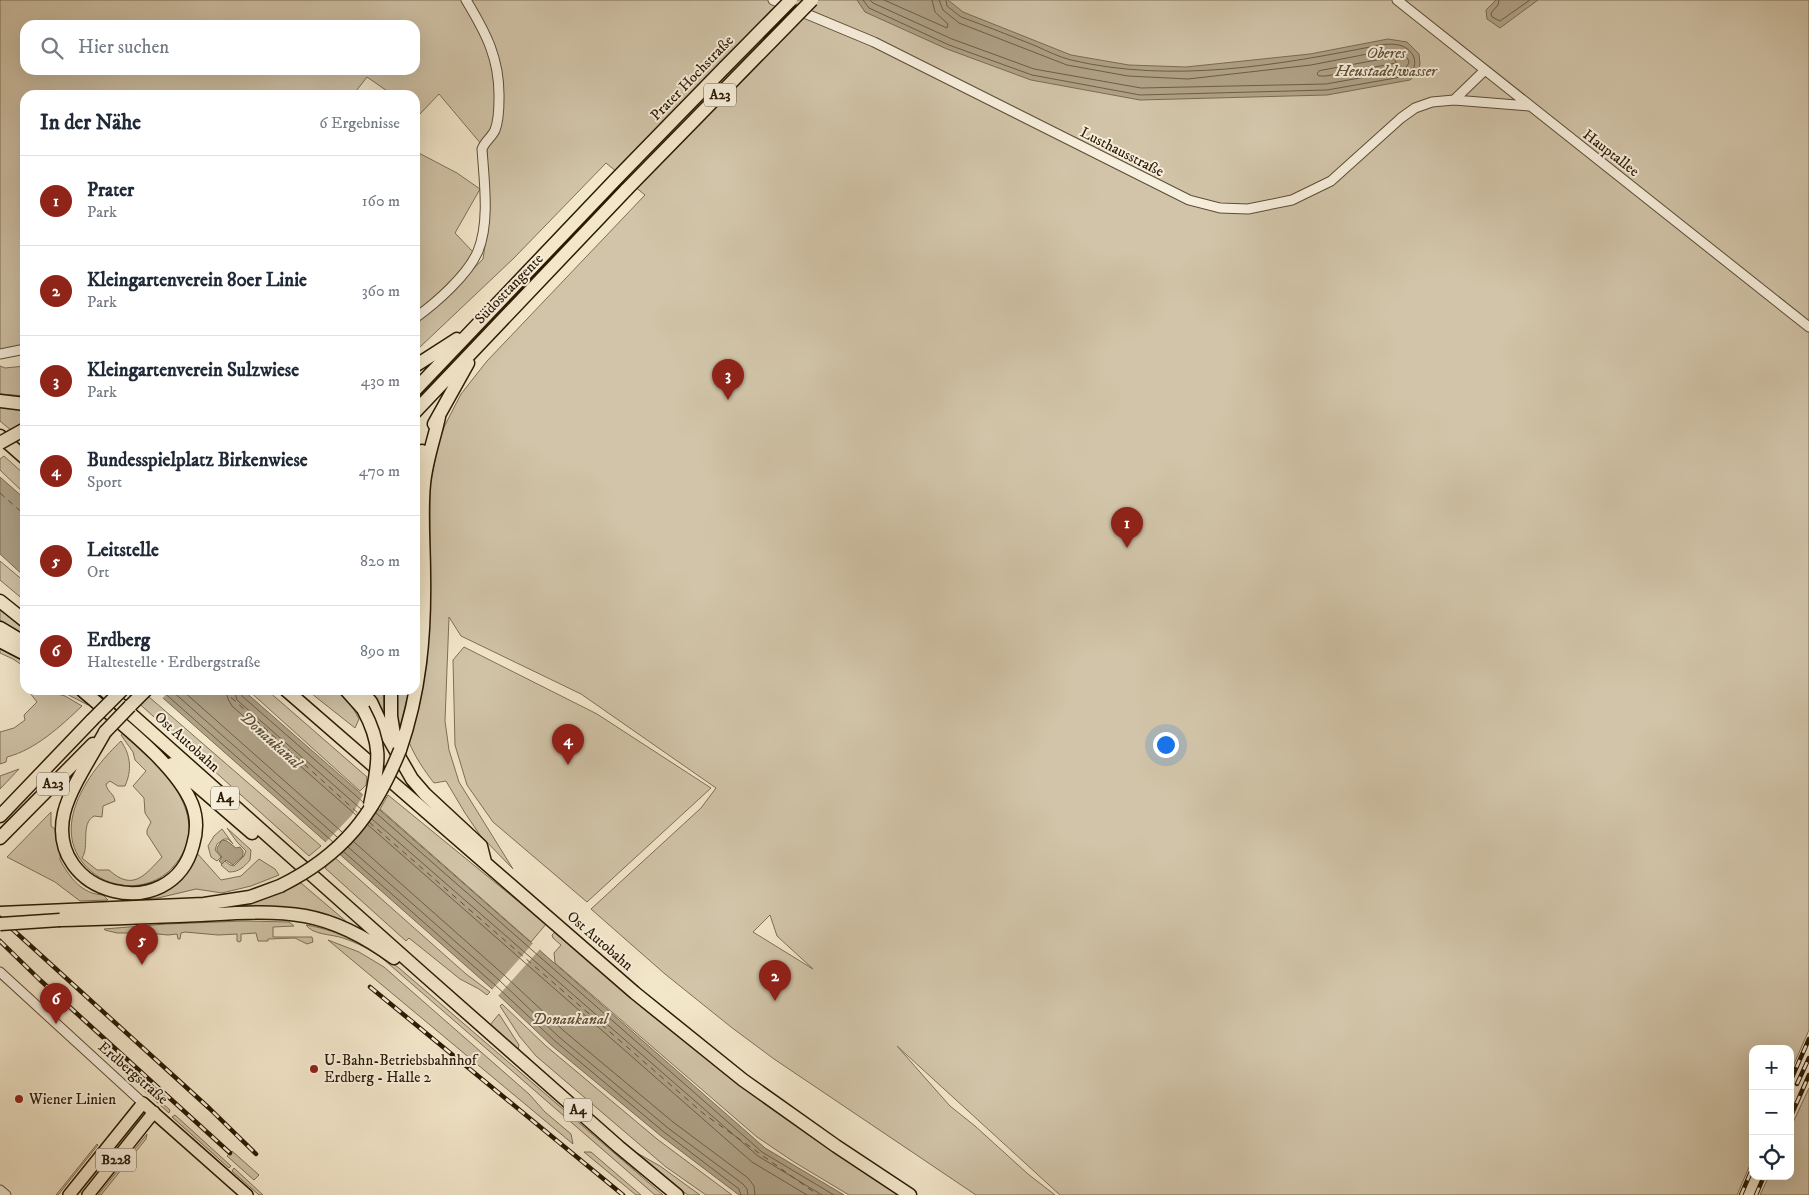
<!DOCTYPE html>
<html lang="de">
<meta charset="utf-8">
<style>
body{margin:0;font-family:"IM FELL DW Pica",serif;background:#f6f6f7;color:#1f2937}
.controls{position:absolute;right:15px;bottom:15px;display:grid;overflow:hidden;border-radius:10px;box-shadow:0 5px 20px #0002}
.controls button{width:45px;height:45px;display:grid;place-items:center;padding:0;border:0;border-bottom:1px solid #e0e1e3;background:#fff;color:#1f2937;font:25px sans-serif}
.you{position:absolute;left:1165px;top:744px;width:18px;height:18px;margin:-12px;border:4px solid #fff;border-radius:50%;background:#1a73e8;box-shadow:0 0 0 8px #1a73e833}
.badge{display:grid;place-items:center;width:32px;height:32px;border-radius:50%;background:#8f2418;color:#fff;font-size:16px;font-weight:700}
.pin{position:absolute;translate:-50% -41px;filter:drop-shadow(0 1px 2px #0008)}
.pin::after{content:'';position:absolute;top:26px;width:18px;height:15px;background:inherit;clip-path:polygon(0 0,100% 0,50% 100%)}
.list{margin:0;padding:0;list-style:none}
h2{display:flex;justify-content:space-between;align-items:center;height:65px;margin:0;padding:0 20px;font-size:21px}
h2 small{font-size:16px;font-weight:400;color:#747a83}
.list li{display:grid;grid-template-columns:32px 1fr auto;gap:15px;align-items:center;box-sizing:border-box;height:90px;padding:0 20px;border-top:1px solid #e0e1e3}
.list b{display:block;font-size:19px;white-space:nowrap}
.list p{margin:0;font-size:16px;white-space:nowrap;color:#747a83}
.list em{font-size:16px;font-style:normal;color:#747a83}
.icon{flex:none;width:28px;height:28px;fill:none;stroke:currentColor;stroke-width:2;stroke-linecap:round;stroke-linejoin:round}
.map{position:relative;flex:none;width:1809px;height:1195px;overflow:hidden}
.search{position:absolute;background:#fff;box-shadow:0 5px 20px #0002;left:20px;top:20px;width:400px;height:55px;display:flex;align-items:center;gap:12px;box-sizing:border-box;padding:0 18px;border-radius:15px;color:#747a83;font-size:19px}
.panel{position:absolute;background:#fff;box-shadow:0 5px 20px #0002;left:20px;top:90px;width:400px;height:605px;border-radius:15px}
.map>svg:first-child{display:block}
.green{fill:#d1c4a8;stroke:#7e6f56;fill-rule:evenodd}
.water{fill:#afa186;stroke:#7a6b52}
.pier{fill:#f3e7ca}
.lines{fill:none;stroke-linecap:round;stroke-linejoin:round}
.shore{stroke:#6d5e44;stroke-width:1}
.ferry{stroke:#605037;stroke-width:1;stroke-dasharray:6 5;stroke-linecap:butt}
.minor-casing{stroke:#5d4d35;stroke-width:11}
.major-casing{stroke:#2b1a03;stroke-width:14}
.highway-casing{stroke:#2b1a03;stroke-width:15}
.minor{stroke:#f7efdd;stroke-width:9}
.major{stroke:#f3e7ca;stroke-width:11}
.highway{stroke:#f3e7ca;stroke-width:12}
.rail-casing{stroke:#2b1a03;stroke-width:4.5}
.rail{stroke:#f7efdd;stroke-width:2.5;stroke-dasharray:8;stroke-linecap:butt}
.highway-bridge-casing{stroke:#2b1a03;stroke-width:15;stroke-linecap:butt}
.highway-bridge{stroke:#f3e7ca;stroke-width:12}
.poi-dot{fill:#8f2418;stroke:#f7efdd;stroke-width:2}
.labels{text-anchor:middle;dominant-baseline:central;stroke-width:4;stroke-linejoin:round;paint-order:stroke}
.shield{fill:#f7efdd;stroke:#685a44;stroke-width:1}
.shield-label{font-size:14px;font-weight:bold;fill:#2b1a03}
.street-label{font-size:15px;fill:#2b1a03;stroke:#f7efdd}
.poi-label{font-size:15px;fill:#2b1a03;stroke:#f7efdd;text-anchor:start}
.water-label{font-size:16px;font-style:italic;fill:#605037;stroke:#f7efdd}
</style>
<div class="map">
<svg width="1809" height="1195" viewBox="0 0 1809 1195">
<rect width="100%" height="100%" fill="#f3e7ca"/>
<filter id="stains"><feTurbulence type="fractalNoise" baseFrequency=".004" numOctaves="4"/><feColorMatrix values="0 0 0 0 .2 0 0 0 0 .09 0 0 0 0 .02 0 0 0 .5 -.17"/></filter>
<radialGradient id="worn" r=".72"><stop offset=".6" stop-color="#630" stop-opacity="0"/><stop offset="1" stop-color="#630" stop-opacity=".3"/></radialGradient>
<path class="green" d="M0 0H1809V1030L1790 1073V1049H1753V1158L1737 1195H1060L897 1046 950 1106 975 1126 1028 1174 1055 1195H976L973 1193 774 1059 731 1027 665 974 591 909 701 808 716 788 581 694 461 636 449 617 445 721 449 750 459 782 513 869 480 835 465 813 446 781 434 783C424 770 415 757 409 742L420 703 427 662 430 604V486L438 444 445 425 461 394 487 361 645 195 606 163 514 258 419 348H415V320L461 282 483 259 489 219 487 151 439 94 420 114 415 110V95H393L367 77 353 95H25V345L0 350ZM25 25H415V70H25ZM770 915 777 936 813 969 753 932Z
M415 151 457 173 480 189 455 233 473 252 463 269 415 315Z
M0 366 5 368 25 366V396L0 394Z
M0 406 25 409V424L12 431 0 421Z
M4 456 25 475V494L0 470V459Z
M416 487V628L415 645V495Z
M0 561 25 582V601L0 580Z
M0 610 25 630V635L0 620Z
M464 647 597 714 711 788 587 902 493 822 467 785 455 745 453 660Z
M0 649 25 662V667L13 659 0 653Z
M43 690 65 696 82 706C61 726 35 750 7 757L6 762 0 764V732L14 728 25 720 24 715 37 702 30 693 33 691Z
M59 690H72L91 702 88 705Z
M124 690H141L321 846 309 856Z
M248 690H267L367 777 366 785 360 791Z
M307 690C315 690 325 688 332 690 344 693 354 709 359 719L355 728Z
M371 690H383L384 709H381Z
M395 690H409L398 735Z
M124 732C160 765 217 818 173 867 161 881 140 888 122 885 106 883 93 875 83 863 51 823 91 769 121 741 131 756 132 770 125 786H118L110 781 106 784C107 792 114 793 115 801L103 806 102 817 94 816C80 824 90 846 82 858L97 870H109C133 892 145 875 162 857L147 834V830L151 822 145 813 144 798 133 786 146 771 135 760 133 752 121 735Z
M19 769 0 789V776Z
M388 795 546 924 531 942 380 809Z
M51 812V826L56 830C56 840 61 851 60 860 70 878 82 894 103 895L108 900 80 901 55 882 7 857Z
M227 828 251 850 250 860C244 867 239 872 229 872L221 865 225 861 230 865 234 866 244 856 246 851 237 842Z
M222 829 233 844 228 839H224L217 844 215 850 221 857 217 861 211 857 208 846 214 836Z
M196 852 221 880 241 876 259 859 275 869 279 875 251 886 222 893 196 889 158 898 135 899 149 895Z
M333 856 466 974 490 992 487 995 479 989 460 979 409 938 406 941 325 868Z
M301 883 348 923V924L237 908V906L271 896Z
M244 921 289 922 294 926 273 927V937H312L313 942 307 944 295 938 268 939V941H258L256 933 241 934V941L239 942 237 941V934L218 935 185 932 181 933 180 939H178L177 934 168 935 147 933 146 937 138 936 137 933H117L105 930 104 929 166 924Z
M306 925C342 931 370 947 399 968L663 1195H655L382 958C370 949 357 943 343 938 331 934 313 935 306 925Z
M555 932C646 1010 736 1087 835 1153 856 1167 877 1182 899 1195H849L794 1162 757 1137 555 963 554 953 561 945 553 938 552 935Z
M328 940 359 952 384 967 529 1094 545 1112 571 1134 573 1144Z
M502 1004 546 1046 657 1139 732 1195H706L666 1167 536 1056 520 1037 500 1006Z
M499 1014 519 1045 518 1050 490 1025Z
M143 1086 170 1110 169 1113 141 1088Z
M1809 1088V1195H1760L1769 1176H1790V1129Z
M175 1115 231 1166 229 1168 172 1117Z
M135 1119 140 1123 83 1194 78 1190Z
M147 1134 146 1139 101 1195H98Z
M97 1144 98 1145 58 1195H56Z
M630 1149 660 1166 700 1195H688L671 1183Z
M232 1151 259 1175 254 1180 227 1156Z
M584 1152H591L641 1195H636Z
M234 1168 263 1195H259L232 1171Z"/>
<path class="water" d="M857 0H948L963 12 1071 55 1129 65 1186 67 1310 54 1388 39 1407 42 1419 54 1420 64 1417 74 1410 80 1327 95 1140 100 1031 80 947 49 865 12Z
M1496 0H1538L1500 28 1487 19 1486 10Z
M0 477 25 499V577L0 554Z
M154 690H243L765 1148 844 1195H739L661 1136 551 1045 491 988Z
M222 840 227 841 236 848 240 847 243 851V856L233 865 226 860 222 864 219 861 222 857 217 851V848Z"/>
<path class="pier" d="M151 690H170L161 700Z
M364 793 378 805 336 855 324 844 352 815Z
M534 942 541 948 497 997 491 991Z"/>
<g class="lines">
<path class="shore" d="M863 0 869 8 949 45 1032 75 1140 95 1327 90 1407 76C1418 68 1417 55 1406 48 1399 43 1387 44 1380 45 1279 65 1173 84 1071 60 1059 57 1047 51 1036 46 1011 36 986 26 961 17L947 6 946 0
M870 0 873 3 952 39 1034 69 1141 88 1326 84 1404 70 1409 63 1408 59 1402 53 1388 50 1311 65 1188 79 1128 76 1067 65 959 23 943 10 939 0
M884 0 947 28 948 24 935 12 932 0
M1499 0 1498 5 1491 13 1492 17 1500 21 1530 0
M1388 58 1395 59 1396 63 1326 76H1319L1317 74 1319 71Z
M161 690 333 842
M171 690 337 837
M182 690 342 832
M226 690 228 699 232 706 356 815
M234 690 237 700 361 809
M240 690 242 696 363 802
M376 813 762 1152 834 1195
M372 819 758 1156 822 1195
M368 825 752 1162 807 1195
M354 842 504 975 564 1031 673 1122 748 1178 754 1186 755 1195
M348 847 499 980 559 1037 668 1128 743 1184 747 1189 748 1195
M344 852 495 985 555 1041 664 1132 739 1189 741 1195"/>
<path class="ferry" d="M0 493 25 515
M223 690 360 815
M369 822 704 1114 818 1195"/>
<defs>
<path id="minor" d="M773 0 874 42 1189 200 1220 208 1248 209 1292 200 1331 181 1401 118 1415 108 1432 102 1454 100 1529 106
M1397 0 1809 327
M1454 100 1485 70
M415 318C436 303 468 275 478 251 490 222 484 180 482 149 485 141 492 137 495 130 499 120 499 109 499 99 500 59 486 33 466 0
M0 354 25 349
M0 972 143 1103
M0 1190 6 1195"/>
<path id="major" d="M69 1195 143 1103 247 1195
M88 1195 154 1112"/>
<path id="highway" d="M415 366 457 339
M415 390 616 179 725 67
M0 401 25 404
M415 412 627 189
M434 424 468 363
M0 436 25 458
M415 476 422 451
M0 601 25 621
M0 628 25 643
M0 641 25 654
M82 690C115 719 176 764 192 804 197 817 197 832 193 845 172 927 45 896 64 813 70 788 92 756 105 732
M104 690 423 974 619 1147 677 1195
M286 690 635 993 743 1080 836 1146 910 1195
M346 690 363 709
M361 690 371 702 385 732 412 779 425 794 481 846 485 862
M391 690V716L396 747
M130 706 146 690
M400 750C420 692 425 636 424 575 424 544 421 514 424 484 426 461 434 440 439 417
M172 764 252 833
M0 816 92 720
M0 838 93 744
M0 913 204 904 250 897 280 886
M60 920C107 919 154 917 201 915 235 913 271 910 305 916 338 922 367 938 394 958"/>
</defs>
<use href="#minor" class="minor-casing"/>
<use href="#major" class="major-casing"/>
<use href="#highway" class="highway-casing"/>
<use href="#minor" class="minor"/>
<use href="#major" class="major"/>
<use href="#highway" class="highway"/>
<defs>
<path id="rail" d="M0 918 209 1108 256 1154
M0 941 40 980 230 1153
M370 987 623 1195
M1790 1082 1809 1039
M1797 1084 1809 1058
M1790 1118 1809 1075
M1741 1195 1753 1167
M1756 1195 1764 1176"/>
</defs>
<use href="#rail" class="rail-casing"/>
<use href="#rail" class="rail"/>
<defs>
<path id="highway-bridge" d="M725 67 791 0
M627 189 812 0
M0 443 25 429
M363 709C384 748 378 764 370 805
M92 720 122 690
M105 732 130 706
M280 886C343 855 374 814 400 750
M0 924 60 920"/>
</defs>
<use href="#highway-bridge" class="highway-bridge-casing"/>
<use href="#highway-bridge" class="highway-bridge"/>
</g>
<g class="poi-dot">
<circle cx="314" cy="1069" r="5"/>
<circle cx="19" cy="1099" r="5"/>
</g>
<g class="labels">
<g class="shield">
<rect x="704" y="83.5" width="32" height="23" rx="4"/>
<rect x="37" y="772.5" width="32" height="23" rx="4"/>
<rect x="211" y="786.5" width="28" height="23" rx="4"/>
<rect x="564" y="1098.5" width="28" height="23" rx="4"/>
<rect x="96" y="1148.5" width="40" height="23" rx="4"/>
</g>
<g class="shield-label">
<text x="720" y="95">A23</text>
<text x="53" y="784">A23</text>
<text x="225" y="798">A4</text>
<text x="578" y="1110">A4</text>
<text x="116" y="1160">B228</text>
</g>
<g class="street-label">
<text transform="translate(692 78) rotate(-46)">Prater Hochstraße</text>
<text transform="translate(1122 152) rotate(27)">Lusthausstraße</text>
<text transform="translate(1611 153) rotate(38)">Hauptallee</text>
<text transform="translate(509 289) rotate(-46)">Südosttangente</text>
<text transform="translate(187 742) rotate(42)">Ost Autobahn</text>
<text transform="translate(600 941) rotate(41)">Ost Autobahn</text>
<text transform="translate(133 1073) rotate(41)">Erdbergstraße</text>
</g>
<g class="poi-label">
<text x="324" y="1060">U-Bahn-Betriebsbahnhof<tspan x="324" dy="17">Erdberg - Halle 2</tspan></text>
<text x="29" y="1099">Wiener Linien</text>
</g>
<g class="water-label">
<text x="1386" y="53">Oberes<tspan x="1386" dy="18">Heustadelwasser</tspan></text>
<text transform="translate(271 740) rotate(42)">Donaukanal</text>
<text x="570" y="1019">Donaukanal</text>
</g>
</g>
<rect width="100%" height="100%" filter="url(#stains)"/>
<rect width="100%" height="100%" fill="url(#worn)"/>
</svg>
<div class="controls">
<button>+</button>
<button>−</button>
<button><svg class="icon" aria-label="locate" viewBox="0 0 24 24"><circle cx="12" cy="12" r="6"/><path d="M12 2v4M12 18v4M2 12h4M18 12h4"/></svg></button>
</div>
<div class="you"></div>
<div class="pin badge" style="left:1127px;top:548px">1</div>
<div class="pin badge" style="left:775px;top:1001px">2</div>
<div class="pin badge" style="left:728px;top:400px">3</div>
<div class="pin badge" style="left:568px;top:765px">4</div>
<div class="pin badge" style="left:142px;top:965px">5</div>
<div class="pin badge" style="left:56px;top:1024px">6</div>
<div class="search"><svg class="icon" aria-label="search" viewBox="0 0 24 24"><circle cx="10" cy="10" r="6"/><path d="M15 15l6 6"/></svg>Hier suchen</div>
<section class="panel">
<h2>In der Nähe<small>6 Ergebnisse</small></h2>
<ul class="list">
<li><span class="badge">1</span><div><b>Prater</b><p>Park</p></div><em>160 m</em></li>
<li><span class="badge">2</span><div><b>Kleingartenverein 80er Linie</b><p>Park</p></div><em>360 m</em></li>
<li><span class="badge">3</span><div><b>Kleingartenverein Sulzwiese</b><p>Park</p></div><em>430 m</em></li>
<li><span class="badge">4</span><div><b>Bundesspielplatz Birkenwiese</b><p>Sport</p></div><em>470 m</em></li>
<li><span class="badge">5</span><div><b>Leitstelle</b><p>Ort</p></div><em>820 m</em></li>
<li><span class="badge">6</span><div><b>Erdberg</b><p>Haltestelle · Erdbergstraße</p></div><em>890 m</em></li>
</ul>
</section>
</div>
